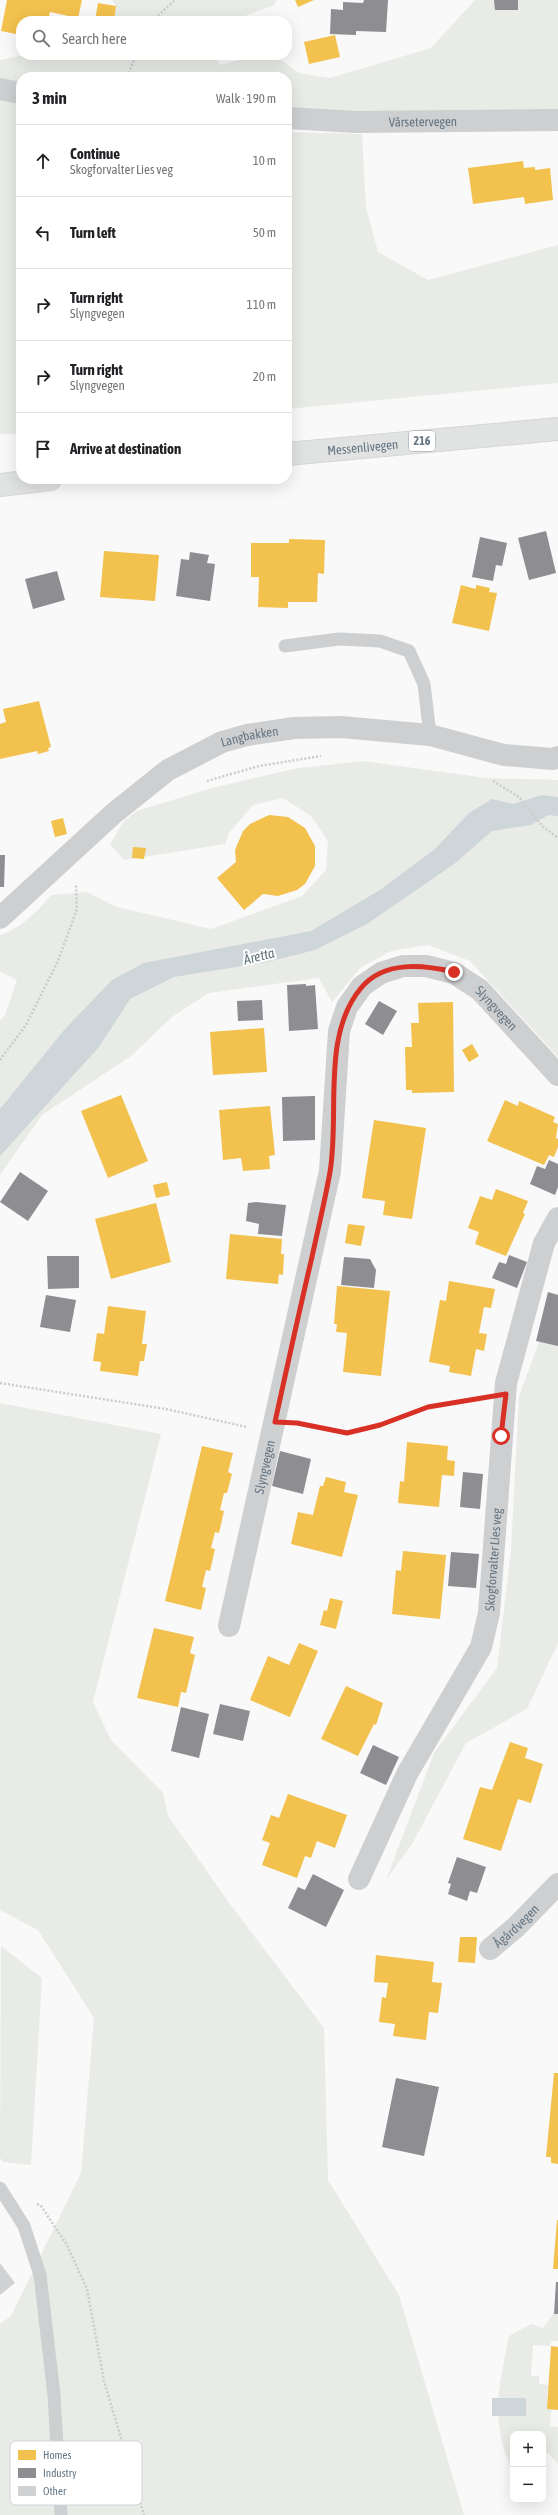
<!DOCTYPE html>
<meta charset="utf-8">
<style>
body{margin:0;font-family:"Asap Condensed",sans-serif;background:#f2f2f2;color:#202124}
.controls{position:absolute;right:12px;bottom:12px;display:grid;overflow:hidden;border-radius:8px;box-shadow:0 4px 16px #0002}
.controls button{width:36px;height:36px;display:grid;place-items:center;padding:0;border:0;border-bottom:1px solid #e0e0e0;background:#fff;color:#202124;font:20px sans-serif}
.stop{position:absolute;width:12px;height:12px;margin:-9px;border:3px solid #d93025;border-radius:50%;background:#fff}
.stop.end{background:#d93025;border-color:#fff;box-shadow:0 1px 4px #0008}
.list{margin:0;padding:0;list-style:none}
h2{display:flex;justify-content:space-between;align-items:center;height:52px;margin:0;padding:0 16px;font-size:17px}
h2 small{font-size:13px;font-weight:400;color:#757577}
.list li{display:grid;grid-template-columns:26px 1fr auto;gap:12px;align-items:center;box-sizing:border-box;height:72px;padding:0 16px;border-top:1px solid #e0e0e0}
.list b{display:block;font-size:15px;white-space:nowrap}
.list p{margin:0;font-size:13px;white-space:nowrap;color:#757577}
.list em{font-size:13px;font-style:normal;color:#757577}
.icon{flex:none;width:22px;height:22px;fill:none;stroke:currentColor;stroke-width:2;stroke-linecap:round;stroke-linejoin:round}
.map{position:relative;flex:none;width:558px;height:2515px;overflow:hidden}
.search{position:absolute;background:#fff;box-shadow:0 4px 16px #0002;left:16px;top:16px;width:276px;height:44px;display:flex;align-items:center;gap:10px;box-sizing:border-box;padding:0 14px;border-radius:16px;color:#757577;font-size:15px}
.panel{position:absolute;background:#fff;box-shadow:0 4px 16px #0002;left:16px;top:72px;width:276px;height:412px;border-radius:16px}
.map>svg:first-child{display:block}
.green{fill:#e8ebe6}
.water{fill:#ced6d9}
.homes{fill:#f2c14e}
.industry{fill:#8d8d92}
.building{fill:#d0d2d3}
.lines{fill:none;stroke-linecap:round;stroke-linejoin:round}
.primary-casing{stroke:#d5d6d7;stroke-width:24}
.path{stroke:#cbcccd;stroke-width:2.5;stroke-dasharray:2 2;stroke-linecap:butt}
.lane{stroke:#cecfd0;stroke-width:13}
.street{stroke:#cecfd0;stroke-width:22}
.primary{stroke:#e1e2e2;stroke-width:22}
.route{stroke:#d93025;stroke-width:5}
.labels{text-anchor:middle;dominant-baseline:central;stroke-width:4;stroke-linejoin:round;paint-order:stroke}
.shield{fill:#fff;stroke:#939fa8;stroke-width:1}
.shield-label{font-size:12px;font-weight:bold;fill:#657683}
.street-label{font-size:13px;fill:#657683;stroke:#fff}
.water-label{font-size:14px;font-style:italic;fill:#60757c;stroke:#fff}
.key{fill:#fff;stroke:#d1d6da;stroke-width:1}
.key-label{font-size:11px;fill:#657683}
</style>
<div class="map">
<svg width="558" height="2515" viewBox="0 0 558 2515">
<rect width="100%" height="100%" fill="#f9f9f9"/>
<path class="green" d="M112 0H276L274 5 232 21H114L116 6Z
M475 0H558V114L287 112V77H21V84L0 81V60L23 55H213L220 65 260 55 281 60 299 73 330 78 431 48Z
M0 100 21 104V434H0Z
M287 132 362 134 366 207 378 252 428 280 558 245V383L287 409Z
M363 761 486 778 558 780V1057L470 961 428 945 391 951 360 968 332 1002 319 978 209 993 173 1016 131 1056 42 1115 0 1175V1021L5 1015 17 980 0 972V935C20 929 39 910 51 895L87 892 117 907 211 929 302 896 326 870 328 841 311 816 283 798 253 805 229 833 225 844 124 860 110 844 124 821 137 811 212 788 293 769Z
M558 1291V1643L527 1709 466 1743 412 1844 386 1880 434 1753 497 1668 511 1550 519 1396Z
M0 1403 161 1434 93 1702 111 1740 163 1793 168 1816 230 1904 324 2028 328 2180 399 2295 464 2515H0V2324L11 2316 81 2173 94 2018 38 1930 0 1910Z
M1 1946 42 1978 31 2165 3 2162 0 2158Z
M556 2310H558V2341H551L550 2346 533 2345 531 2376H539V2384L548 2385 547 2403H552L550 2426 558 2427V2464L543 2448V2434H513V2472C489 2421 499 2387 509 2336L531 2324 543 2328Z"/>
<path class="water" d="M542 795 558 797V816L548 815 531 825 492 831 454 864 367 924 315 950 267 962 174 977 130 999 99 1047 0 1156V1109L65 1029 112 980 144 963 311 931 380 890 435 849 469 813 492 799 513 804Z
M492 2398H526V2416H492Z"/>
<path class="homes" d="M7 0H82L78 18 50 12 48 21H21V35L1 31Z
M295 0H314L298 7Z
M98 3 116 6 114 21H95Z
M335 35 340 57 309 64 304 42Z
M523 161 524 168 535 167V170L550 168 553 200 525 204 524 197 473 204 468 168Z
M289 539 325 540 324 574 318 573 317 602H288V608L258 607 259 577H251V543H289Z
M104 551 159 555 155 601 100 597Z
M461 585 476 589V585L490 588 489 592 497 593 489 631 452 623Z
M39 701 51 747 48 748 49 751 38 754 37 751 0 759V724L6 722 3 709Z
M269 815 288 817 305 828 315 846V866L305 884 297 890 278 896 263 894 244 910 217 878 236 862 235 850 243 831 250 824Z
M63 818 67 834 55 837 51 821Z
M133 847 146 848 144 859 132 858Z
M453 1002 454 1092 412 1093V1090H406L405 1047H412L411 1023H419L418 1003Z
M264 1028 267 1072 213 1075 210 1032Z
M472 1044 479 1056 469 1062 462 1050Z
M121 1095 148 1161 108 1178 81 1111Z
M505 1100 518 1106 519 1101 555 1117 553 1122 558 1124 556 1138 558 1139V1147L554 1157 549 1155 544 1165 487 1141Z
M270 1106 275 1155 269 1156 270 1169 243 1171 241 1158 223 1160 219 1110Z
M374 1120 426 1128 412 1219 383 1215 385 1201 362 1198Z
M167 1182 170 1195 156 1198 153 1185Z
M496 1189 528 1201 523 1213 525 1214 506 1256 475 1244 479 1232 468 1228 480 1196 492 1200Z
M156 1203 171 1262 111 1279 95 1219Z
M348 1224 365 1226 361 1246 345 1243Z
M230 1234 282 1239 281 1254H284L283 1275 279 1274 278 1284 226 1279Z
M449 1281 495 1289 491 1308 484 1307 479 1333 487 1334 484 1351 476 1349 471 1376 449 1372 450 1366 429 1362 440 1300 446 1301Z
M337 1286 390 1291 381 1376 343 1372 347 1333 336 1332 337 1324H334Z
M108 1306 146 1311 142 1344H147L144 1361H140L138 1376 100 1371 101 1362 93 1361 97 1333 104 1334Z
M407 1442 448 1446 447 1460 455 1461 454 1476 442 1475 439 1507 398 1503 400 1481 404 1482Z
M202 1446 233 1453 228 1472 232 1474 227 1493H224L220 1510 224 1511 219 1533 215 1532 211 1548 215 1549 210 1571 206 1570 202 1587 206 1588 201 1610 165 1601Z
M326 1477 346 1482 344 1492 358 1495 342 1557 291 1544 298 1512 313 1515 320 1486H323Z
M403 1551 446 1555 440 1619 392 1614 396 1570 401 1571Z
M330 1598 343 1601 336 1629 320 1625 324 1610 327 1611Z
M154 1628 194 1637 190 1653 195 1655 186 1693 181 1692 178 1707 137 1698Z
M299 1643 318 1651 290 1717 250 1700 268 1656 289 1665Z
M346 1686 383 1703 376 1725 374 1724 358 1756 321 1739Z
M510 1742 528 1748 525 1758 543 1764 531 1803 518 1799 501 1851 463 1839 480 1787 492 1790Z
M288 1794 347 1815 335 1848 317 1841 311 1858 305 1856 297 1878 262 1865 270 1843 262 1840 271 1815 279 1818Z
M460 1937H477L475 1963 458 1962Z
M376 1955 434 1962 432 1982 442 1983 438 2013 429 2012 426 2040 393 2036 395 2024 379 2022 382 1997 386 1998 388 1983 374 1982Z
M554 2073H558V2164L551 2163V2157H546Z
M557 2220H558V2269H553Z
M551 2346 558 2347V2410L547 2409Z"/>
<path class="industry" d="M364 0H388L386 32 356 31V35L330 34 331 9 343 10V2L363 3Z
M494 0H518V10H495Z
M546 531 556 573 529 580 518 538Z
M480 537 507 543 502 566 496 565 493 581 472 577Z
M190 552 209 555 207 563 215 564 210 601 176 596 181 559 189 560Z
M57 571 65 600 33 609 25 579Z
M0 855H5L4 887H0Z
M306 984V986L315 985 318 1029 289 1031 287 985Z
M262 1000 263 1020 238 1021 237 1001Z
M379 1001 397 1011 383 1035 365 1024Z
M315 1096V1140L283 1141 282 1097Z
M549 1160 558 1164V1187L555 1195 530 1184 537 1166 545 1169Z
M20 1172 48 1191 28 1221 0 1202Z
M256 1202 286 1205 282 1236 258 1234 259 1224 246 1221 248 1203Z
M509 1255 527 1262 517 1288 492 1278 499 1262 506 1264Z
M47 1256H79V1288L48 1289Z
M344 1257 370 1259 376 1270 374 1288 341 1285Z
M548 1292 558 1295V1346L536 1341Z
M46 1295 76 1300 70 1332 40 1327Z
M280 1451 311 1459 303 1494 272 1486Z
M463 1472 483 1474 480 1509 460 1507Z
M451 1552 479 1554 476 1588 448 1586Z
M220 1704 250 1711 243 1741 213 1734Z
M181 1707 209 1714 199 1758 171 1751Z
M373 1745 399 1757 386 1785 360 1773Z
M457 1857 486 1867 477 1893 470 1891 467 1901 448 1894 451 1884 448 1883Z
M313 1874 344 1890 326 1927 288 1908 298 1887 305 1890Z
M396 2078 439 2087 424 2156 382 2147Z
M556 2282H558V2314H554Z"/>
<path class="building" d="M0 2263 15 2283 0 2295Z"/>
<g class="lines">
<defs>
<g id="primary">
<path id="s6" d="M287 454 558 429"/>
<path d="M0 485 50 479"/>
</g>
</defs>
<use href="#primary" class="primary-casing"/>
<path class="path" d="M152 21 175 0
M127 77 136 55
M207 781 259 766 321 756
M493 781 519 797 542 826 558 838
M0 1060 26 1025 58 961 77 909 76 885
M0 1383 166 1409 247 1427
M300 1424 347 1433 380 1425 428 1407 479 1398
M37 2204 41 2206 67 2245 87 2289 104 2381 144 2515"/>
<path class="lane" d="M285 646 339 639 380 641 409 651 424 684 430 735
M0 2188 24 2226 40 2275 54 2395 61 2515"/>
<g class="street">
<path d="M0 89 21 93"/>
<path id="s1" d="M287 118 356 122 558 120"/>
<path id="s2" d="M0 918 113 814 168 770 222 742 247 735 294 728 341 727 430 735 504 755 553 759 558 757"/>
<path id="s3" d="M229 1626 330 1171 339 1031 347 1007 362 986 381 973 403 966H426L454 973 480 990 558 1075"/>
<path id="s4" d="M359 1879 407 1774 481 1647 489 1613 506 1383 544 1243 558 1218"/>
<path id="s5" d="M490 1949 516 1927 558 1884"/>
</g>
<use href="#primary" class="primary"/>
</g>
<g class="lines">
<path class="route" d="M454 972C424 965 384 960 361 988 321 1036 340 1113 330 1172 325 1200 318 1229 312 1257 299 1312 287 1367 275 1422L297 1423 347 1433 380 1425 428 1407 506 1394 501 1436"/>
</g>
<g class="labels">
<rect class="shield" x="409" y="431" width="26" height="20" rx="3"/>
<g class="shield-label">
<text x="422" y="441">216</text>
</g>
<g class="street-label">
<text stroke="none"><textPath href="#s1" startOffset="136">Vårsetervegen</textPath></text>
<text stroke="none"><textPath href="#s6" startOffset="76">Messenlivegen</textPath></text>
<text stroke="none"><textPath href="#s2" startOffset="313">Langbakken</textPath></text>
<text stroke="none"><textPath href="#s3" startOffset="811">Slyngvegen</textPath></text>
<text stroke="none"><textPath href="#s3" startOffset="163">Slyngvegen</textPath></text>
<text stroke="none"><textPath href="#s4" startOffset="351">Skogforvalter Lies veg</textPath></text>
<text stroke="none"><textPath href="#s5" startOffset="35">Ågårdvegen</textPath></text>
</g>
<g class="water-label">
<text transform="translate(259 956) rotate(-14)">Åretta</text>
</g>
</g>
<rect x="10" y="2441" width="132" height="64" rx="6" class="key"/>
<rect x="18" y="2450" width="18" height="10" fill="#f2c14e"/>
<rect x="18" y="2468" width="18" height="10" fill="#8d8d92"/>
<rect x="18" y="2486" width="18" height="10" fill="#d0d2d3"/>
<g class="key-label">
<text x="43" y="2459">Homes</text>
<text x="43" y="2477">Industry</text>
<text x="43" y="2495">Other</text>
</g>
</svg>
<div class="controls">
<button>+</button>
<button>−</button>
</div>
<div class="stop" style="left:501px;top:1436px"></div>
<div class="stop end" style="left:454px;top:972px"></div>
<div class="search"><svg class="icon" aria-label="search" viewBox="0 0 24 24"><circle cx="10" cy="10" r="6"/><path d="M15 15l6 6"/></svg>Search here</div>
<section class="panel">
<h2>3 min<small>Walk · 190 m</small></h2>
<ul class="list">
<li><svg class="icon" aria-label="ahead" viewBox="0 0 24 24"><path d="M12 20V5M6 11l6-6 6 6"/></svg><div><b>Continue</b><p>Skogforvalter Lies veg</p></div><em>10 m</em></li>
<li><svg class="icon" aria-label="left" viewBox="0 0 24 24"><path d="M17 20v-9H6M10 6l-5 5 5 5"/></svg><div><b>Turn left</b></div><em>50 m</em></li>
<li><svg class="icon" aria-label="right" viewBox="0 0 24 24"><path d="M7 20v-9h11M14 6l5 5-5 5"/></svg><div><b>Turn right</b><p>Slyngvegen</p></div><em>110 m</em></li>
<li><svg class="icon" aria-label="right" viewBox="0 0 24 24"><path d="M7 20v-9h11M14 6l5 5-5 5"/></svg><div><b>Turn right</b><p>Slyngvegen</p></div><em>20 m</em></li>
<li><svg class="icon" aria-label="arrive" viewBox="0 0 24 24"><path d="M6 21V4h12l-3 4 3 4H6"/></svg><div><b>Arrive at destination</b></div></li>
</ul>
</section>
</div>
